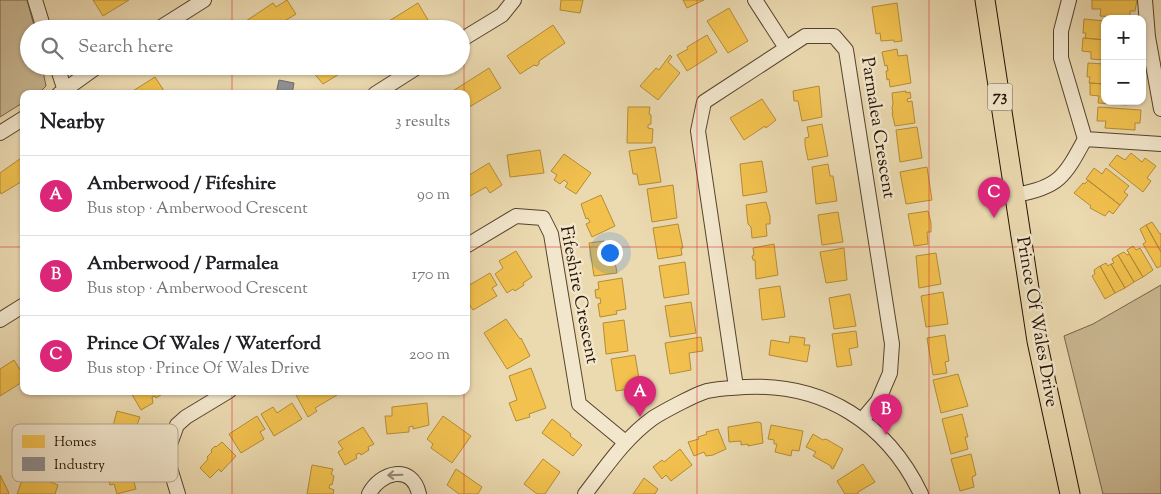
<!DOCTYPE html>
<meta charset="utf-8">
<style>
body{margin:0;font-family:"Sorts Mill Goudy",serif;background:#f6f6f6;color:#202124}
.controls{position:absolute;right:15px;top:15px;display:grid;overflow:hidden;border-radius:10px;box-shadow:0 1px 4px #0004}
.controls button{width:45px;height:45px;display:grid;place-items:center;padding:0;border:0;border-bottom:1px solid #e0e0e0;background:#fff;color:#202124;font:25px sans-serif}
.you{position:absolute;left:609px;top:252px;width:18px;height:18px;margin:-12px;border:4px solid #fff;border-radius:50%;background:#1a73e8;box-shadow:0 0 0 8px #1a73e833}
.badge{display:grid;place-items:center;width:32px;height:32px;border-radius:50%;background:#db2777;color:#fff;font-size:16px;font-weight:700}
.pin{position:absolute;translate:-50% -41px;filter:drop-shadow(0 1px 2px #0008)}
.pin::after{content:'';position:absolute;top:26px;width:18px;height:15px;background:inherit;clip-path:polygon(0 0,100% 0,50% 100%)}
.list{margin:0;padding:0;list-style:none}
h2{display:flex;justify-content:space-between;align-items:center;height:65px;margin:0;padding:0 20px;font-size:21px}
h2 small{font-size:16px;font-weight:400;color:#757577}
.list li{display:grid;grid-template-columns:32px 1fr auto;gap:15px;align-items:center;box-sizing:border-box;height:80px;padding:0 20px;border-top:1px solid #e0e0e0}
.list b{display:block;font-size:19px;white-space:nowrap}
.list p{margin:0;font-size:16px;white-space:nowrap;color:#757577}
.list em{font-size:16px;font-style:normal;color:#757577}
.icon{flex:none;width:28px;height:28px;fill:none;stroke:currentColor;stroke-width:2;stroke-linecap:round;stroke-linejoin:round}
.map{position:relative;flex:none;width:1161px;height:494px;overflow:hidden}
.search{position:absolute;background:#fff;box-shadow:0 1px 4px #0004;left:20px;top:20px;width:450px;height:55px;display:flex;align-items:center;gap:12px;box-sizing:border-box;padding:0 18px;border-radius:28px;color:#757577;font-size:19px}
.panel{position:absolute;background:#fff;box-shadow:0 1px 4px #0004;left:20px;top:90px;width:450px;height:305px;border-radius:10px}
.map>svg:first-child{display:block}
.green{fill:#c9b792;stroke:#76644a}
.homes{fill:#f2c14e;stroke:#b48c37}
.industry{fill:#8d8d92;stroke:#6d6866}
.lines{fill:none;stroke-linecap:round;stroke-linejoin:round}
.minor-casing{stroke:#55432d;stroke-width:16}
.major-casing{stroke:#231101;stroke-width:21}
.minor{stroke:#f2e6cc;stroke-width:14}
.major{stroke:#ebd9b0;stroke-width:19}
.oneway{stroke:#958671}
.grid{fill:none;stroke:#d62828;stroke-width:1;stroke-opacity:0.55}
.labels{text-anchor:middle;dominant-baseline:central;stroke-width:5;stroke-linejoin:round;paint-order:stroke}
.shield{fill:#f2e6cc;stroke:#61513e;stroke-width:1}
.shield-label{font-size:16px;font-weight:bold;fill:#231101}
.street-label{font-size:18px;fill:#231101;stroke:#f2e6cc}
.key{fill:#f2e6cc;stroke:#b4a68f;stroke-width:1}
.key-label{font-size:14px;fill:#231101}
</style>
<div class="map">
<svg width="1161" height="494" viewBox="0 0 1161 494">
<rect width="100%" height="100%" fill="#ebd9b0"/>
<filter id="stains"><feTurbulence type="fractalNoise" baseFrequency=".004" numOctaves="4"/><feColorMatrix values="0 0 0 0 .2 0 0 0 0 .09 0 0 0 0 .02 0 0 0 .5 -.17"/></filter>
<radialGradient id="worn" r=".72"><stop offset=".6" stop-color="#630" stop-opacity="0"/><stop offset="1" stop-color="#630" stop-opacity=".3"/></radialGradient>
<path class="green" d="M0 0H27L35 29H29V66H42L46 86 38 94H24V102L0 117Z
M1161 285V494H1103L1064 336 1093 324Z"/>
<path class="homes" d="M93 0H129L103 16Z
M287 0 296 14 283 22 281 20 268 29H247L243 23 273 3 276 7Z
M561 0H583L580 13 560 10Z
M683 0H704L687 8Z
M1092 0H1137L1135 11H1130V18L1100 16 1101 9H1092Z
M418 3 428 20 414 29H383L381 26Z
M897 3 902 41 894 42V40L881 41 880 33 876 34 872 7Z
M729 8 748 41 728 53 707 21Z
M1084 19 1105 21V40L1085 38 1086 33H1083Z
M553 25 565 43 539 61V64L537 66 534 65 520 74 507 56Z
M707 35 717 52 687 71 677 55 688 49 687 47Z
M1083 38 1105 40V60L1091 59V52L1082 51Z
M897 49 898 56 907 55 911 83 890 87 889 79 887 80 886 71H888L887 65 885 66 882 52Z
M670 55 672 57 668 62 680 73 658 100 640 86 656 68 659 70Z
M1088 63 1105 64V84L1089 83 1090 77H1087Z
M194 66H208L199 73Z
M315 66H348L349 68 323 84 313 72 314 71 312 68Z
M489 68 501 88 466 109V94H448Z
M155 77 166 94H128Z
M1090 83 1105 84V101H1127V105L1098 103 1099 96 1090 95Z
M819 86 822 117 802 121 798 101H794L793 91Z
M906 91V93L910 92 911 98 907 99 908 102 912 101 915 123 895 126 892 113H893L892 108 893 104 892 93Z
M762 99 776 120 766 128 765 126 744 140 730 118Z
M628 107H650L649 114 651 115V124L648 125V128L653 129 652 143H627Z
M1098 107 1141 110 1140 123H1135V130L1105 128 1106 121H1097Z
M822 124 828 156 808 160 805 145V138L809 137 807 127Z
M917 127 922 158 900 162 896 130Z
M655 147 661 182 639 185 637 174H633L629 151Z
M540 150 544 173 510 177 507 155Z
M1131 153 1142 162 1145 158 1156 166 1147 178 1151 181 1143 192 1109 165 1117 155 1125 160Z
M564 154 591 173 576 194 565 187 568 183 564 180 560 184 554 180 557 175 551 171Z
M24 156V180L1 194 0 191V173Z
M762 161 767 192 743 196 740 164Z
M489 163 502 185 490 193 486 187 470 196 466 190V177Z
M828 164 830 176H833L837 201 816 204 812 167Z
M927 167 932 200 906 204 900 172Z
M1094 168 1102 174 1106 168 1129 186 1124 192 1128 195 1120 205 1086 179Z
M1088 180 1120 205 1113 214 1109 211 1105 216 1090 208 1091 206 1074 193 1083 183 1085 184Z
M673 185 677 218 652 222 647 189Z
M601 195 615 226 592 237 586 224 590 222 588 218 586 219 581 204Z
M766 202 770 216V224H766L767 236 752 238 751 227 748 224 746 205Z
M928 211 931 223V232H927L928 244 914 246 908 214Z
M838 212 843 242 822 245 818 215Z
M1152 222 1160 234 1161 233V252L1146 225Z
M678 224 683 248H681L682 255 658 259 653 228Z
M1146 225 1161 252V266L1157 268 1143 244 1146 242 1140 229Z
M604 241V246L612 245 617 273 594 276 589 243Z
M774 244 778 275 756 279 755 260H753L752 256 754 255 753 248Z
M1133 246 1136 250 1140 248 1153 270 1143 277 1127 250Z
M844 248 847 280 826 283 820 252Z
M516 251 532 277 523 283 524 285 515 291 513 289 507 293 495 274 503 268 499 261Z
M1124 252 1127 255 1129 254 1143 277 1134 282 1118 255Z
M936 253 941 284 919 288 916 256Z
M1118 255 1134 282 1125 288 1111 264 1114 263 1112 259Z
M685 262 689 294 664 298 659 266Z
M1106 263 1108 266 1111 264 1125 288 1115 293 1100 266Z
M1100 266 1115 293 1105 299 1092 276 1095 274 1094 270Z
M490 273 497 285 492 288 497 296 473 310 466 300V287Z
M622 278 626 309 616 311 617 314 600 317 598 304 601 303 600 298H596L595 290 599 289 598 282Z
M780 286 785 317 762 320 759 289Z
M943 292 948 324 926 327 921 296Z
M850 294 856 326 834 329 829 298Z
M691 302 696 333 670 337 665 306Z
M506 319 520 339 521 338 530 356 507 369 484 333Z
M624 320 628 351 606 354 603 323Z
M856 331 858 347 849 349 852 365 837 367 832 334Z
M945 335 949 361 945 362 947 373 933 375 927 338Z
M790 336 805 338 804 345H810L807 362 769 355 771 340 789 343Z
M701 337 703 351 689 353 691 370 670 374 665 343Z
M635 355 639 379H636V388L616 391 611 359Z
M14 360 24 376V381L0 396V369Z
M531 368 546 408 529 414 530 417 516 421 509 403 517 400 509 376Z
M958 374 968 406 941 413 933 380Z
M130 391H163L164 393 156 398 155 396 152 397 153 403 141 410Z
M301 391H334L337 395 315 408 317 411 308 417 296 395Z
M292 403 302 419 274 436 261 414 273 407 277 413Z
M427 403 429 425 413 429V426L409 427V432L387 434 385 416H392V407Z
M117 411 140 417 133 435H136L135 440 132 439 130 447 109 441Z
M962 414 968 437H965L968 449 951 454 942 419Z
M257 416 265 429 260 432 264 439 241 453 229 434Z
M443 416 471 436 452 463 431 448 433 444 427 439Z
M552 419 571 434 570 436 582 445 573 456 542 433Z
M758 422 761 423 763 443 748 446V444L741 445V441L729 442 728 427Z
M771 425 803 431 799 451 792 450 791 456 775 452 777 444H774V440L768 439Z
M363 427 374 444 368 447 369 450 361 455 360 453 357 454 356 456 357 458 345 465 338 452 343 449 338 442Z
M718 429 726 449 713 455 706 456 704 452 694 456 688 442 699 439 698 437 707 434 706 432Z
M813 434 823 440 826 439 843 449 834 467 833 466 834 467 833 469 831 468V466L813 456 816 452 806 447Z
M222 442 236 456 221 472 219 469 210 478 200 468 208 459 207 457 212 452 211 450 215 446 216 447Z
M680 449 692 465 671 481 666 475 662 479 653 467 662 460 664 462Z
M971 454 976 475 972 477 974 487 960 491 951 459Z
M126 455 136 489 117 494 114 484 110 485 103 462Z
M543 459 560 472 545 494H537L524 484Z
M863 464 875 482 858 492V494H845L837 481Z
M312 465 333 469 331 474 334 476 332 485 330 484 329 488 334 490 333 494H307Z
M456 469 482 487 478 494H459L447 485Z
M25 472 58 485 55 494H17Z
M0 475 9 493 8 494H0Z
M644 478 658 489 655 494H633Z"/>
<path class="industry" d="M279 80 294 83 292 94H276Z"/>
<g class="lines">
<defs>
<path id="minor" d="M35 0 44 29
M755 0 786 48
M1145 0 1148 37 1161 109
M158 29 204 0
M461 40 502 15 514 0
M57 66 66 94
M59 94 98 66
M375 94 419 66
M0 133 24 118
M1085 139 1161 144
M1015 195C1059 188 1065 176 1085 139L1061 58V31L1069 0
M466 246 516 216 543 218 551 234 579 404 625 442
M0 320 24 305
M736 387 698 131 704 102 805 36H834L846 50 892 344 890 373 878 401 862 420
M178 494 166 455 177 425 186 417 229 391
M369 494C380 472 412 463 419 494
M585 494C606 467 625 438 653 418 664 411 696 394 707 391 719 388 733 388 745 387 824 383 887 423 921 494"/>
<path id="major" d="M985 0 1037 341 1070 494"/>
</defs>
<use href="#minor" class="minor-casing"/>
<use href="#major" class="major-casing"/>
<use href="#minor" class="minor"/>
<use href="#major" class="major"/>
</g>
<defs><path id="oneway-shaft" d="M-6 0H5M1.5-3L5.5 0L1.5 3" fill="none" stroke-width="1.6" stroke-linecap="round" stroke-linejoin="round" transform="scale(1.25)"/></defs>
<use class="oneway" href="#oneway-shaft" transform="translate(395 475) rotate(178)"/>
<path class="grid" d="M232 0V29M464 0V94M697 0V494M929 0V494M232 66V94M0 247H24M466 247H1161M232 391V494M464 391V494"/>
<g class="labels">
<rect class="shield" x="987.5" y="83.5" width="25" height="27" rx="4"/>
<g class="shield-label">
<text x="1000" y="97">73</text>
</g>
<g class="street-label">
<text transform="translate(877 128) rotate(81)">Parmalea Crescent</text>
<text transform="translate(578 295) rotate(79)">Fifeshire Crescent</text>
<text transform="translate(1036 322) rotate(80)">Prince Of Wales Drive</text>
</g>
</g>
<rect x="12" y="424" width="166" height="58" rx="8" class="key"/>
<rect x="22" y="435" width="23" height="13" fill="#f2c14e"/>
<rect x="22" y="457" width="23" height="14" fill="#8d8d92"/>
<g class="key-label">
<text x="54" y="446">Homes</text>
<text x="54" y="469">Industry</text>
</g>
<rect width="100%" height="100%" filter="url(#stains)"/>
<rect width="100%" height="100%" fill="url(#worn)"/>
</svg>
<div class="controls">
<button>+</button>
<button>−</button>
</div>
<div class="you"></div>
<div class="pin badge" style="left:640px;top:417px">A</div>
<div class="pin badge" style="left:886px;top:435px">B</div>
<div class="pin badge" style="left:994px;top:218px">C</div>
<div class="search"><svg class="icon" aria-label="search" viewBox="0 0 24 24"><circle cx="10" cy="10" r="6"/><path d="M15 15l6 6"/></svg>Search here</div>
<section class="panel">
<h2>Nearby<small>3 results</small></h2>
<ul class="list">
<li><span class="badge">A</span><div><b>Amberwood / Fifeshire</b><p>Bus stop · Amberwood Crescent</p></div><em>90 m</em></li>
<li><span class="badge">B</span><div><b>Amberwood / Parmalea</b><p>Bus stop · Amberwood Crescent</p></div><em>170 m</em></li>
<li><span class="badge">C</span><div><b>Prince Of Wales / Waterford</b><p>Bus stop · Prince Of Wales Drive</p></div><em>200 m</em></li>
</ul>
</section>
</div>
